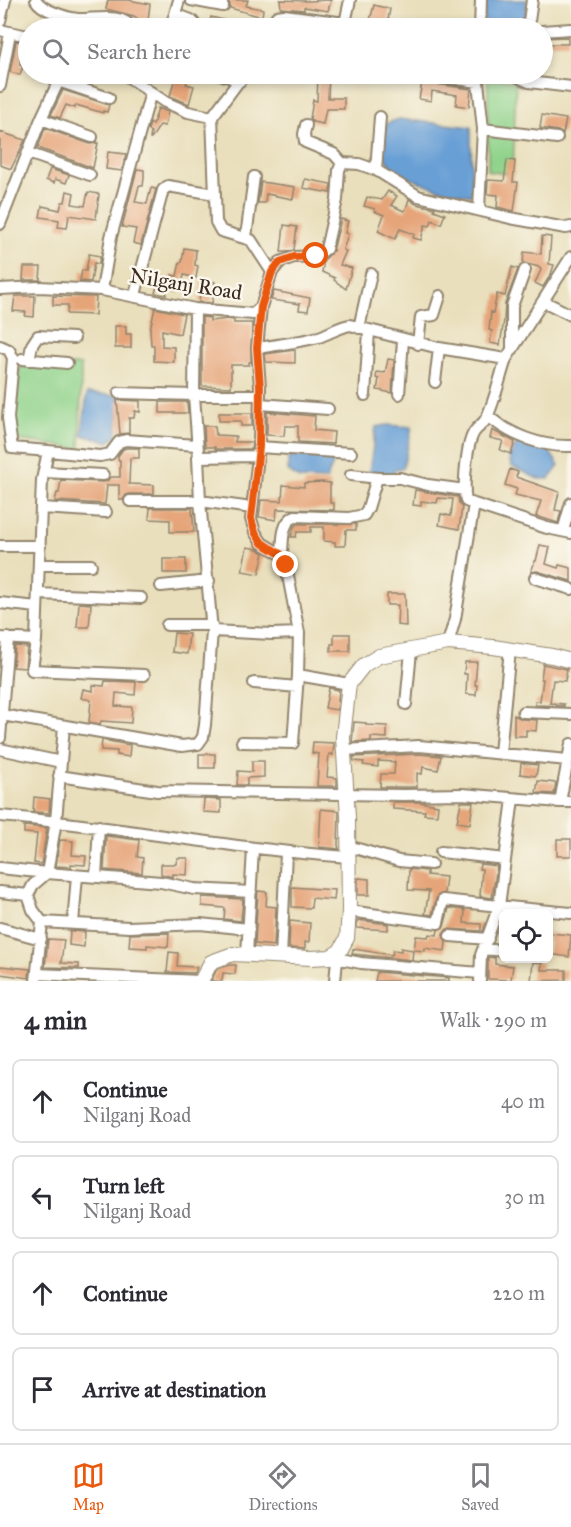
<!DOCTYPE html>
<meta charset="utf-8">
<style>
body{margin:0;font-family:"IM FELL Great Primer",serif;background:#f2f2f3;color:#2b2b33}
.controls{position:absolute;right:18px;bottom:18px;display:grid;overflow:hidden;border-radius:9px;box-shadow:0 3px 9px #0003}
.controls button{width:54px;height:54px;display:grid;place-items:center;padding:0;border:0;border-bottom:2px solid #e1e1e2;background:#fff;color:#2b2b33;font:30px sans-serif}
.stop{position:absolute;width:18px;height:18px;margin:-14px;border:4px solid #ea580c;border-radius:50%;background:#fff}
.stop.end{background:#ea580c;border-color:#fff;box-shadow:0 2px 6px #0008}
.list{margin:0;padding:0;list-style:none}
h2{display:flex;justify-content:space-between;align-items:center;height:78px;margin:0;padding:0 24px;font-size:26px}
h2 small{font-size:20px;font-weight:400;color:#7c7c81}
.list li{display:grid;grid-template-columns:39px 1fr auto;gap:18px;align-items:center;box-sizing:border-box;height:84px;margin:0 12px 12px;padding:0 12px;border:2px solid #e1e1e2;border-radius:9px}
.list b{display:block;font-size:22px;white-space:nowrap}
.list p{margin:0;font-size:20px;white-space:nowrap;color:#7c7c81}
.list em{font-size:20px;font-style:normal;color:#7c7c81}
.icon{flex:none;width:33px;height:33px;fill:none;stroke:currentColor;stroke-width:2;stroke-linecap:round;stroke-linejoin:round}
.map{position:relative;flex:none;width:571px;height:981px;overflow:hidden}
.search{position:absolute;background:#fff;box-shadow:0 3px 9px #0003;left:18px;right:18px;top:18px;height:66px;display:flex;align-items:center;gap:15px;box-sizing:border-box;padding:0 21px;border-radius:33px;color:#7c7c81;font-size:22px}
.sheet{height:462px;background:#fff}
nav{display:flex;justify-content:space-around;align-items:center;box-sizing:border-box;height:84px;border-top:2px solid #e1e1e2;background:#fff;font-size:16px;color:#7c7c81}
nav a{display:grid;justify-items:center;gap:3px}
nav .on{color:#ea580c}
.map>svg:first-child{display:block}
.green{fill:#90d38b;stroke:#667e54;stroke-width:1.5}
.water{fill:#679fd5;stroke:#51647a;stroke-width:1.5}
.building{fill:#e6a479}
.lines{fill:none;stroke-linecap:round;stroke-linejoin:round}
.street-casing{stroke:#92846d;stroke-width:14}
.secondary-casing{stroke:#92846d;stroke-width:16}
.street{stroke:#fff;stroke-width:10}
.secondary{stroke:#fff;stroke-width:14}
.route{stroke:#ea580c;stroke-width:8}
.labels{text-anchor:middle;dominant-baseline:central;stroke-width:5;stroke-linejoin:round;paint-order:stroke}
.street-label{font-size:21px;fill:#3b2a1e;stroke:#fbf7ec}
</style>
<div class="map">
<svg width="571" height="981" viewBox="0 0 571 981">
<rect width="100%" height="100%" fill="#fbf7ec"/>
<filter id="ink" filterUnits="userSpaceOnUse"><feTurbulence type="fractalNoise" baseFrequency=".0167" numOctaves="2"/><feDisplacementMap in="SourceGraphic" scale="12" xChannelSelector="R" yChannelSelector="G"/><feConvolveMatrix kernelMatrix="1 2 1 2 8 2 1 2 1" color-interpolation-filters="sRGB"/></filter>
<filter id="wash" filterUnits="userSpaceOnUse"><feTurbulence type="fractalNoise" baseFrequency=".008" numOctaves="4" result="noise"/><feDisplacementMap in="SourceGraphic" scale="24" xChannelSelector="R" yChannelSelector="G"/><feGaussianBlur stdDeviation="1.35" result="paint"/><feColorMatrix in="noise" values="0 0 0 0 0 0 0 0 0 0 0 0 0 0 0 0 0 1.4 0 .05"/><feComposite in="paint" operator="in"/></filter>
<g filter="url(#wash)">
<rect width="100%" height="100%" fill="#e9dfbc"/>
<path class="green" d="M516 74 513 175 488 171V77L510 81Z
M81 365 80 449 13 439 20 366Z"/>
<path class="water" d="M485 0H527L526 28H484Z
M399 119 471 127 472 195 447 192 396 173 383 155 385 124Z
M87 393 119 396 117 435 109 442 82 435Z
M387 425 412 427 403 468 395 469 393 476 369 472 376 427Z
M518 442 546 446 559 466 549 479H538L511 466 509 456Z
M288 456 333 457V464L326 480 299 479 288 471Z"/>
<g id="blocks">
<path class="building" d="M108 0H128L150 4 147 28H138L136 22 137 18 134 16 106 9Z
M227 0H248L246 6 263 9 262 17 230 8V4Z
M280 0 309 1 331 0 328 11 304 7V10L281 8Z
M374 5 390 9 388 20 394 22 393 28H368Z
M211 17 249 26V28H212L213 24 210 23Z
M568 37V44H548V55H543V38Z
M16 41 22 42 20 65 23 66 20 75 10 72Z
M176 74H190L186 84 194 86 189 104 170 96Z
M318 74H329L328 98H344V109H326L323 124 313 122 310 119 313 100 317 101Z
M422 82 471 89 469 107 456 105 457 95 432 91 431 101 419 99Z
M63 90 109 105 107 112 103 111V113L76 105 75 108 66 105 60 118 51 115Z
M158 108 168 112 165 126 160 125 151 139H150L151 132 148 130 150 123 153 125Z
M542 115 566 119 563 134 558 131 540 128Z
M45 128 90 144 98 143 93 168 38 148Z
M0 132 25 140 11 169 0 165Z
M108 152 126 154 122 171 106 169Z
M507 160 515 161 513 182H518L514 211 497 207 498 195 487 194 488 180 504 181Z
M50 169 69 175 66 183 55 179 54 183 46 180Z
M137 169 144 170V178L143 186H139L135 202 147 204 151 188 156 189 141 245 133 243 136 229 122 227Z
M305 179 331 184 330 193 303 188Z
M261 182 295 187 293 199 266 194 265 203H258Z
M67 191 74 193 72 204 85 206 88 192 99 194 96 219 69 215 67 228 58 227 59 220 40 217 42 206 60 210 62 202H65Z
M388 191 397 196 391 205 404 211 406 209 409 199 416 204 435 208 434 210 445 214 441 224 432 220 430 226 425 225 421 240 413 238 414 234 400 229 395 239 378 231 384 215 374 211 375 209 364 206 367 197 382 200Z
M341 219 348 221 345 233 348 234 343 250 346 251 340 265 352 268 346 289 334 280 335 278 322 272 324 260 333 251Z
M284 225 297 227 294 250 286 252H281Z
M542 236 551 237 549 264 554 265 551 274 543 287 535 283 541 270 539 267 523 263 524 252 541 254Z
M184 248 196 250 195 265 198 266 196 278 184 275 180 291 168 288 166 295 155 293 158 283H161L162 279 171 281 172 275 177 276 180 262H182Z
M89 254 100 256 99 264 94 263 91 282 80 281 82 270 86 271Z
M24 267H41L40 280H23Z
M512 267 518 269 505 304 504 320 500 345 490 343 492 331 489 330 491 312 493 313 497 294 505 296Z
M202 280 215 282 212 303 199 302Z
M274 291 310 298 308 311 299 310 300 304 271 300Z
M15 296H35L34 317 25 316 26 312 13 311Z
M53 296 96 297 95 315 67 314 68 305H53Z
M155 308 184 314 180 334 162 330V346L174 347V362L154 361V345H151L150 329Z
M202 317 210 318V321L227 319 234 320V323H252L251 362H249V365H231V387L202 386Z
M115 326H126V334H131V348H115Z
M295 350V363L266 362 265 354Z
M388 359 394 360 392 393 377 390 379 379 376 378 377 372 385 373Z
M117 400 140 401V412L135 411 134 418H129V433L120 434Z
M160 402H187L188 413H160Z
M267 412 315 416 314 430 334 432 333 444 298 442V426H285L284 436 267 435Z
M219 413H252V426H241V421H219Z
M204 426H215L216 435 236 436 235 442H252L251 449H215V447H205Z
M492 430 515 442 511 454 500 450 503 441 490 438Z
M127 448H139V458H130L129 484 154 485V494H129L126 495 123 500H119V485H107L105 504 55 501 57 493H59L61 480 103 482 107 481 110 477H120V460H118V456L123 449Z
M510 469 518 472 516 477 559 492 555 510 561 511 558 523 536 516 541 501 515 495 517 489 505 485Z
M322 482 330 483V503H334V510L277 509 276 520 259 517 261 500 282 501 283 485 304 487V483Z
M415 490 458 497 459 503 462 507 459 529 439 525 441 514 451 516 453 499 438 498 437 503 421 501V506L413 505Z
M150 508H192L194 532H170V520L149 519Z
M297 524H356V530H346L345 546H335V542L324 541V527H311V532H297L296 537H291L294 527Z
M540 545 550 547 546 564 558 568 559 565 571 568V581L537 571 531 572 535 561H536Z
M247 547 257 549 264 553 259 574 242 571Z
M163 559H186V573H163Z
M387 594H405L406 626 397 625 398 605H387Z
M79 603 91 604 89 627H77Z
M174 633 189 634 187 654 172 652Z
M334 634H350V651H331V644H334Z
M15 646 27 647 25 668 13 667Z
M465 662H477L475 685H477L476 695 466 694 467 674H464Z
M543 664 567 669 565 681 553 680 550 703 564 704V706L535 705V701H540L543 679H541Z
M105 681 136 682 135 695 116 693 115 706 132 707 131 723 101 721 100 724 89 722 91 700 81 698 83 689 93 691V685L104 686Z
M329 688 339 690 337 710 325 708Z
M514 715 522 719 537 720 536 731 526 730V736H514Z
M354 722 366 723V725L387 726V738L371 737V741L352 742Z
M102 740 130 745 129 757 117 755V751L101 750Z
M313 742 334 743 333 755 329 754 327 777 337 778V786H317L319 754 312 753Z
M199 754H215V768H199Z
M419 754 441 756 438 770 423 767 422 774 417 773V787H380L381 774H394L395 762 378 761V767L363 765 364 762 354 761 353 757Z
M252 761H264V777L247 778V785H237L238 771 252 772Z
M521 763 538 765 536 776 520 774Z
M538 781 556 783 554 794 536 793Z
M34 797 50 799 49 813 33 812Z
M204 799 221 800V813L203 812Z
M393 802H419L438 805 437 815 424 814 425 811 393 809Z
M461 802H473L470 824 457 822Z
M321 809 339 811 338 845 339 849 319 847Z
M24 826 47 828 41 864 34 863 37 834 24 833Z
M106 836 139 840 137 857 143 858 142 873 104 870Z
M557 839H571V856H557Z
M60 840 73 841 72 855 86 856 85 865 71 864V867L56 866Z
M177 858H188L187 875 173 874V877L161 874V864H176Z
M480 864 497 866 492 898 480 896 482 869H479Z
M409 869 427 871V875L446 877 444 893 437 896 432 915 425 914 429 891 408 890Z
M358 878 369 879V895H358Z
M292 887 335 890 334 900 312 898 311 908 292 907Z
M258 891 267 892 266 906 276 907 274 946 255 944Z
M202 897 243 899 241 921 224 919 225 908 202 906Z
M449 908 465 910 464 923 481 924V931L447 929 443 935 446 942 445 951 425 948V951L414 950 416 936 428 937 429 934 437 935 438 930 444 927Z
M357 920 388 924V930L357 928Z
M290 921 310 923 309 942H305V949L289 948Z
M70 931 85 932 84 947 69 945Z
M169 933 168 947 147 945V948L129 947 130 934Z
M549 933 571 935 569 957 549 954Z
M48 939 64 940 61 963 79 964V968L45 967Z
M401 948 413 950 412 960 352 954 353 949 392 955 393 950 401 951Z
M169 952 178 953 177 966 197 967 195 973 167 972Z
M488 957 495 958V964L513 966 511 980 488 979Z
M533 962 542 963 541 970H566V980L531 981Z
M230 965H236L235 974 223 973 222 981H211L217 969Z
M0 966 30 969 29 978 0 974Z
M377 972 449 978V981H375Z"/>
</g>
</g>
<g filter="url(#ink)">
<use href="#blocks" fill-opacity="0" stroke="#92846d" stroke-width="1.5"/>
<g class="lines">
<defs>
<path id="street" d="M36 0C41 10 67 18 78 19 92 20 124 12 131 28
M179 0 175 14 191 20 194 23 193 28
M191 0 223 6
M0 21 5 0
M170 28 175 14
M269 28 277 16 284 15 345 23
M348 28 345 23 350 0
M480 28 481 0
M528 28 532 0
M0 30 28 36
M542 31 571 29
M124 74 165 102 188 112 212 117 244 74
M220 74 240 81
M421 74 478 82 483 129 479 209
M519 74 520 78 529 82 571 87
M58 81 109 98
M0 86 10 33
M212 116 216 222 221 231 251 240 272 272
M41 119 92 137
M306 125 304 134 305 142 334 154 342 163
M483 129 557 138
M28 153 90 175
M376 170 380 117
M0 224 41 119 62 74
M246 237 254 177
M0 289 39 287 102 290 195 309 253 314 261 307 272 272 280 262 294 257 316 256 326 249 337 200 339 170 342 163 359 164 376 170 418 196 510 218 566 228 571 227
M102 290 111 237 151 92
M135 295 163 190 168 186 215 194
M543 301 571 315
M261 307 257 348 260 387 259 447 251 519 255 532 262 543 282 555 286 565 299 633 298 675 349 684
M359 328 371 274
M418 344 421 317 434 315 440 296
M0 346 9 350 13 358 8 418 12 448 48 451 42 480 36 640 0 638
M257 348C278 345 298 342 319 337 330 333 339 327 350 325L439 348 506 359C500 377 495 400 487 417 484 424 479 426 475 431 466 442 463 488 466 501L474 504 455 619 448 643
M512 350V306L525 270
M22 359 67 363
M506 359 571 257
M29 360 32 345 38 336 74 338
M435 382 439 348
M119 393 194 395 195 309
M399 394 403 340
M365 395 369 331
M260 404 328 409
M488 416C510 435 541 447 571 446
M259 447 351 453
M48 451 100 456 110 454 119 442 126 440 197 445
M198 451 194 395H260
M258 456 198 457 200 501 212 631 272 634 299 633
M44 472 103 475
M351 475 379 478
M130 501H200L252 508
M474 504 547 528 571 533
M42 508 106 512
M563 531 571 503
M0 546H40
M282 555C283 541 281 523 295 516L349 518 364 515 368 508 376 481 379 478H400L428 485 465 490
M39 565H91
M535 578 571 589
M161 586 209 581
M38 594 141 598
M0 603 37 607
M167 625H212
M36 640 32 670 144 675
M254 683 297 687
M406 704 411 651
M523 712 571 714
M2 715 182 746 198 744 203 737 205 725 212 631
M0 738 8 638
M242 742 293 743 298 675
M571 744 560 802H571
M0 749 61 762
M344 750 419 746 568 760
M500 753 510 649
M59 776 157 791 404 795 462 794 560 802
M513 799 499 906 571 913
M0 816C117 826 231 849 348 857
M348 846 399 861 431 864
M441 852 505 859
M0 868 47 873 161 882 194 889 251 892
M96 877 99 826
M0 892 28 895
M349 911 438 923 443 900 499 906 481 955 480 981
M42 922 129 927 200 924 249 929
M73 923 77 876
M0 928 41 939
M450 936 488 939
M484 949 504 951
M247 955 253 849
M281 957 286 853
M330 957 361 963 480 973
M37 974 201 981
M36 981 42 922 33 910 28 895 33 885 47 873 56 821 64 726
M335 981 337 960"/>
<path id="secondary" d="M201 981 211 962 233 954 311 958 330 957 340 951 347 938 349 911 348 817 343 737 349 684 364 665 379 656 448 643 493 647 552 656 571 661"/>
</defs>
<use href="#street" class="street-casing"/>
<use href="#secondary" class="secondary-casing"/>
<use href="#street" class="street"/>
<use href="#secondary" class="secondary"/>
</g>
</g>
<g class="lines" filter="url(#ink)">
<path class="route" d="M286 565 282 555 262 543 255 532 251 519 259 447 260 387 257 348 261 307 272 272 280 262 294 257 316 256"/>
</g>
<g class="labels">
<g class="street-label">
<text transform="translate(186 284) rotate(9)">Nilganj Road</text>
</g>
</g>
</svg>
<div class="controls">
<button><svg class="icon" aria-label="locate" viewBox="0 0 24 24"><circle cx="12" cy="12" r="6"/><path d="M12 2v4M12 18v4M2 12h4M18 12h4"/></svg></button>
</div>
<div class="stop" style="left:316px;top:256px"></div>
<div class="stop end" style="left:286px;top:565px"></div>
<div class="search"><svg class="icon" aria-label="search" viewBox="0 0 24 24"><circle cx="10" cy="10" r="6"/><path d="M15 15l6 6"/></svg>Search here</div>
</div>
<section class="sheet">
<h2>4 min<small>Walk · 290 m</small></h2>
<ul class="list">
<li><svg class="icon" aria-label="ahead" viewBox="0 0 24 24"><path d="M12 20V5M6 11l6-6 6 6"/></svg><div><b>Continue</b><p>Nilganj Road</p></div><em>40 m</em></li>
<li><svg class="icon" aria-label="left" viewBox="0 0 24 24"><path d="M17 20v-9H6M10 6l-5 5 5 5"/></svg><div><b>Turn left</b><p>Nilganj Road</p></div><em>30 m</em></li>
<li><svg class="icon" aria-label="ahead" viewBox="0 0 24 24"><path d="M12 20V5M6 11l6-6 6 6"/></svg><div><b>Continue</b></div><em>220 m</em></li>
<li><svg class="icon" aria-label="arrive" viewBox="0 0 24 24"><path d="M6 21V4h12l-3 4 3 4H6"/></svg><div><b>Arrive at destination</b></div></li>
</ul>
</section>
<nav>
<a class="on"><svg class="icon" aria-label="map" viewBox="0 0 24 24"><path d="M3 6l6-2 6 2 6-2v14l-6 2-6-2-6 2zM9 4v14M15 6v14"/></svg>Map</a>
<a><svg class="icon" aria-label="directions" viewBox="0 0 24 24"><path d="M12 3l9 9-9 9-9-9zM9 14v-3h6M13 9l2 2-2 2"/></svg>Directions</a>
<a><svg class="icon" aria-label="saved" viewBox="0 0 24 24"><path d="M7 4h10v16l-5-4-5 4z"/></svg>Saved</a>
</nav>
